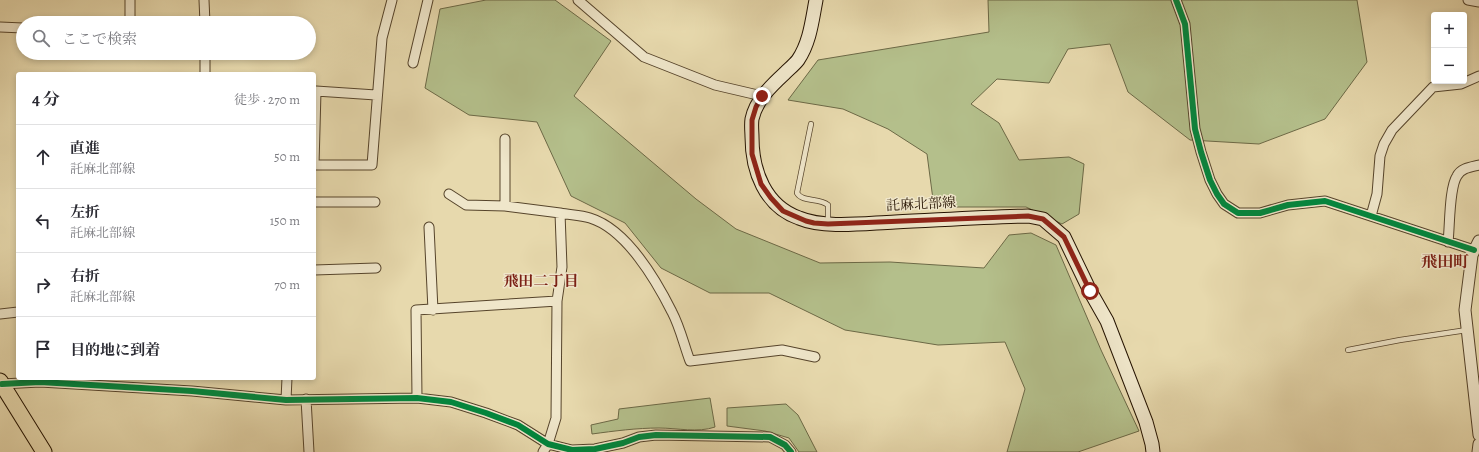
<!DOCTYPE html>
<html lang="ja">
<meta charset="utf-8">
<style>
body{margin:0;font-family:Alegreya,"Noto Serif JP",serif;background:#f2f2f3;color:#2b2b33}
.controls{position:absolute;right:12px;top:12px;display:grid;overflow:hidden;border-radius:4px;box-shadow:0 2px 6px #0003}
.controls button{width:36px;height:36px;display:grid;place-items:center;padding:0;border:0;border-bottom:1px solid #e1e1e2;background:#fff;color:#2b2b33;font:20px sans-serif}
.stop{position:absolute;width:12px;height:12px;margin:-9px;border:3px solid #8f2418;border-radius:50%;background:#fff}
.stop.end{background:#8f2418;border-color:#fff;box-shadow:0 1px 4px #0008}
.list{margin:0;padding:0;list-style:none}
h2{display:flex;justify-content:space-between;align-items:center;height:52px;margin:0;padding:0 16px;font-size:17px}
h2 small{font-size:13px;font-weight:400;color:#7c7c81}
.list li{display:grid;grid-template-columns:26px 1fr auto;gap:12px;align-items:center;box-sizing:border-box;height:64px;padding:0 16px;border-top:1px solid #e1e1e2}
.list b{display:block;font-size:15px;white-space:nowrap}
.list p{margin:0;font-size:13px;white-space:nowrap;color:#7c7c81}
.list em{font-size:13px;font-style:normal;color:#7c7c81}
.icon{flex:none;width:22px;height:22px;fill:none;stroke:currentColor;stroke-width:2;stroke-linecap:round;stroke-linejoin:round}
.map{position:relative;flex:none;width:1479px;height:452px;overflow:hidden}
.search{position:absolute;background:#fff;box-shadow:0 2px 6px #0003;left:16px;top:16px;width:300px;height:44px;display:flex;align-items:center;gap:10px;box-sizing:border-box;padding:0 14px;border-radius:22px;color:#7c7c81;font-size:15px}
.panel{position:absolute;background:#fff;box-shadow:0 2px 6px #0003;left:16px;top:72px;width:300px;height:308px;border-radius:4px}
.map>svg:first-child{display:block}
.green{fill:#b4bf8b;stroke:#6c6946}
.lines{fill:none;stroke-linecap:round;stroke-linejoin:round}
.service-casing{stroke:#56442b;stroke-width:6}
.minor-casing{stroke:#56442b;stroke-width:11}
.tertiary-casing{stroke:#56442b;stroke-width:13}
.secondary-casing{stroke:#251300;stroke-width:15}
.trunk-casing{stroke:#251300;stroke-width:17}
.service{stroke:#efe6ca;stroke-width:4.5}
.minor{stroke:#efe6ca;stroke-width:9}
.tertiary{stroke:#efe6ca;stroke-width:11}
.secondary{stroke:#efe6ca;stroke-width:13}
.trunk{stroke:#e7d9ad;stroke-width:15}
.cycleway-casing{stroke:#efe6ca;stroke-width:8}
.cycleway{stroke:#00873e;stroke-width:6}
.route{stroke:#8f2418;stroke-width:5}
.labels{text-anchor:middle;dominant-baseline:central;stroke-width:3;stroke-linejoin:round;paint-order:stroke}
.street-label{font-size:14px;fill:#251300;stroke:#efe6ca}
.neighbourhood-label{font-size:15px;font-weight:bold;fill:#7a1f14;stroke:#efe6ca}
.quarter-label{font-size:16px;font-weight:bold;fill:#7a1f14;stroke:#efe6ca}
</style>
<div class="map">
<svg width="1479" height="452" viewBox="0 0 1479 452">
<rect width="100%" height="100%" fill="#e7d9ad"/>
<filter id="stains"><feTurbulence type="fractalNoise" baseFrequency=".005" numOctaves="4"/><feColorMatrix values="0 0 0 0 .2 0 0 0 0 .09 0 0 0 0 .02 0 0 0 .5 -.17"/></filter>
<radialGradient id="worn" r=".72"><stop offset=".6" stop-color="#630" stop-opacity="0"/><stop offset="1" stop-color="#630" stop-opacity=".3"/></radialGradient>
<path class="green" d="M486 0H555L611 41 574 96 696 199 736 229 820 263 890 262 984 268 1009 235 1031 233 1056 245 1101 350 1139 431 1078 452H1007L1025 389 1005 342 938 345 845 330 769 293H710L661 268 625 223 571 196 537 122 469 115 425 88 440 9Z
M988 0H1357L1367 62 1325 119 1259 144 1190 140 1128 92 1110 44 1068 49 1049 83 997 79 971 104 999 123 1019 160 1069 157 1084 164 1079 214 1062 224 1026 207H934L927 154 888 129 843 109 788 100 818 60 989 32Z
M710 398 715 427C698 433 677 428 659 428 637 428 614 431 592 434L591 425 618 419 619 409Z
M786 404 798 415 817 452H799L789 438 765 431 727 426V408Z"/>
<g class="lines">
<defs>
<path id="service" d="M811 124 797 193C803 203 819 197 828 205V222
M1348 350 1400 340 1467 330"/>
<path id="minor" d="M204 0 205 23
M578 0 644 57 715 85 762 96
M1176 0 1185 24 1195 129 1201 152 1210 180 1217 194 1224 204 1238 213H1260L1288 205 1325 201 1474 250
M1468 0 1479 2
M130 23V0
M0 27 23 28
M413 63 428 0
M205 74V53
M314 165H372L382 38 392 0
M314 165 316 91 376 95
M314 202H375
M505 206V139
M560 213C570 215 580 215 590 218 626 229 656 280 672 312 680 327 684 345 690 361L782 350 815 357
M1371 216 1377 194 1380 156 1384 144 1392 130 1433 87 1461 84 1479 76
M429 227 433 310
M1448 242C1450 226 1449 188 1457 176 1461 168 1471 167 1479 165
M314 270 376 268
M0 314 18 312
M2 384 40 382 192 391 286 400 417 398 451 402 486 413 518 425 548 444 572 450 595 449 623 443 639 437 656 435 770 437 785 445 791 452
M417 398 416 310 557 301 562 267 560 213 505 206 466 205 449 194
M306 399 309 452
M286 400 287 378
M543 452 548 444 556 418 557 301"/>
<path id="tertiary" d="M1479 241 1472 255 1465 310 1479 435
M1478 452 1479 444"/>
<path id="secondary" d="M816 0C812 21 810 42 798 60 794 65 789 69 785 73 771 86 756 100 752 119 751 125 752 132 752 137 752 171 765 206 799 218 825 229 867 223 895 222 939 220 984 217 1028 216L1043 219 1064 237 1090 291 1107 321 1146 422 1152 444 1153 452"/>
<path id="trunk" d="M0 381 44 452"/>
</defs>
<use href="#service" class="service-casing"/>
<use href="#minor" class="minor-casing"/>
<use href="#tertiary" class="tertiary-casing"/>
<use href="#secondary" class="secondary-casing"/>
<use href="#trunk" class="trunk-casing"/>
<use href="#service" class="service"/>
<use href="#minor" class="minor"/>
<use href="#tertiary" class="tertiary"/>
<use href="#secondary" class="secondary"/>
<use href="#trunk" class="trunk"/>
<defs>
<path id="cycleway" d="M1176 0 1185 24 1195 129 1201 152 1210 180 1217 194 1224 204 1238 213H1260L1288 205 1325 201 1474 250
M2 384 40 382 192 391 286 400 417 398 451 402 486 413 518 425 548 444 572 450 595 449 623 443 639 437 656 435 770 437 785 445 791 452"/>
</defs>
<use href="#cycleway" class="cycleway-casing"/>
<use href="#cycleway" class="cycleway"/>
</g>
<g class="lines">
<path class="route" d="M762 96 756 107 752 120V154L761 184 771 198 783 211 806 221 814 223 828 224 1028 216 1043 219 1064 237 1090 291"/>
</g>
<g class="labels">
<g class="street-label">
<text transform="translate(921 204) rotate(-3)">託麻北部線</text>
</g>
<g class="neighbourhood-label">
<text x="541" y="281">飛田二丁目</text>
</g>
<g class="quarter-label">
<text x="1445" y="262">飛田町</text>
</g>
</g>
<rect width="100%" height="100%" filter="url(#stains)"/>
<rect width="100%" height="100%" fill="url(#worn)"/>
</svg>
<div class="controls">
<button>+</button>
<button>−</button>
</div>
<div class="stop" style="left:1090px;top:291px"></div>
<div class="stop end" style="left:762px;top:96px"></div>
<div class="search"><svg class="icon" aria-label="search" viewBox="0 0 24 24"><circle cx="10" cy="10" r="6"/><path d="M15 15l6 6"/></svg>ここで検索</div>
<section class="panel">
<h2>4 分<small>徒歩 · 270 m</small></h2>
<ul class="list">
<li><svg class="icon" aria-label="ahead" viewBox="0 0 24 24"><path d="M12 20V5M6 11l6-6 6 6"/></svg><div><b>直進</b><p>託麻北部線</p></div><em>50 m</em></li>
<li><svg class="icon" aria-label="left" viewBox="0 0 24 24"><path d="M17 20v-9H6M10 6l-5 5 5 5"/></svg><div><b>左折</b><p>託麻北部線</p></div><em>150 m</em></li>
<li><svg class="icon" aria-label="right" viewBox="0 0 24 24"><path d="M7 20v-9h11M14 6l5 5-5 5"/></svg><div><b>右折</b><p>託麻北部線</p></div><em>70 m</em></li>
<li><svg class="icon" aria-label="arrive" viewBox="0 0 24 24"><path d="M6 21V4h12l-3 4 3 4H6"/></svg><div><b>目的地に到着</b></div></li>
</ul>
</section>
</div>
